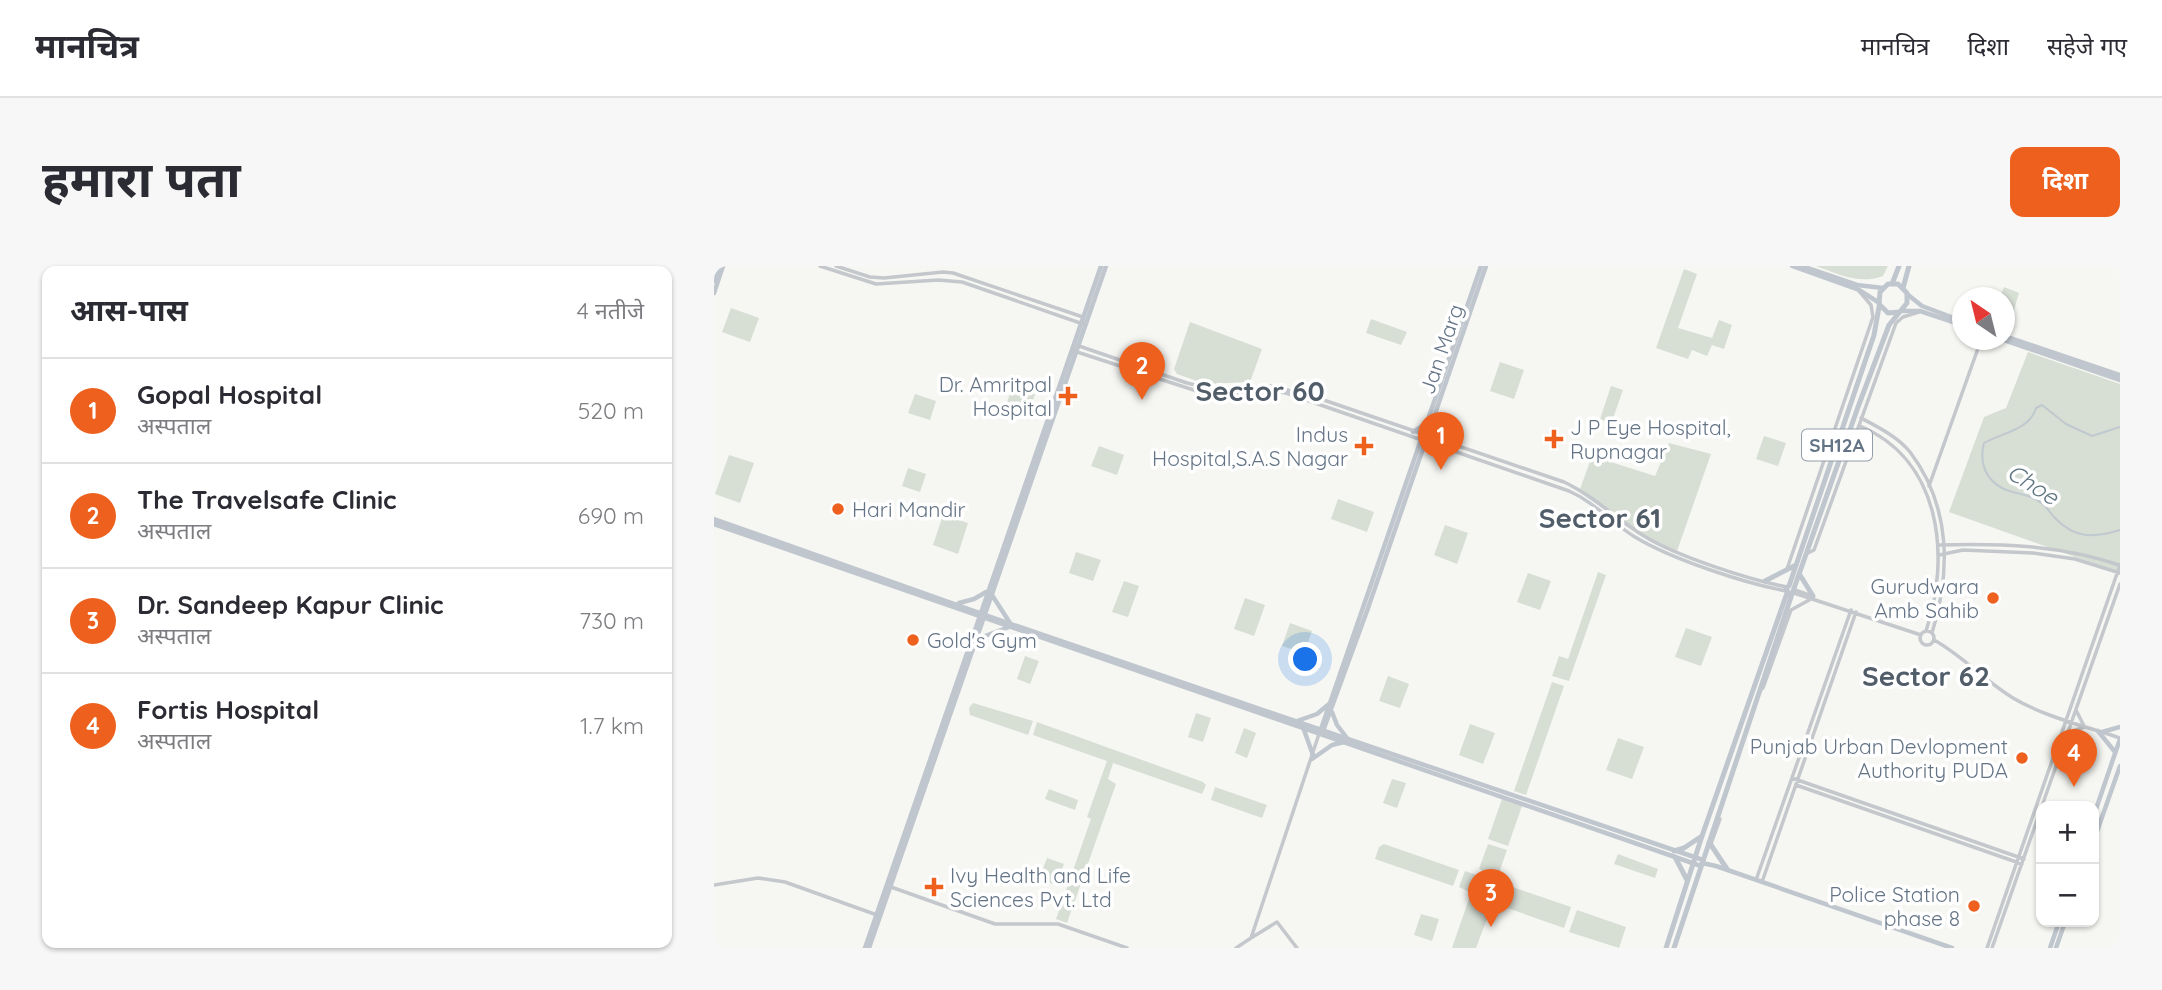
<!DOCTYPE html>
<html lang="hi">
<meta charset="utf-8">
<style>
body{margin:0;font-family:Quicksand,"Noto Sans Devanagari",sans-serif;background:#f7f7f7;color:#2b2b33}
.controls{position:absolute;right:21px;bottom:21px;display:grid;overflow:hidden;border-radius:14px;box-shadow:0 2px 5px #0004}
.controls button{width:63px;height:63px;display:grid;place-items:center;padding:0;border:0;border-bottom:2px solid #e1e1e2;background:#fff;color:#2b2b33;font:35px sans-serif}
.compass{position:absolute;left:1238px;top:21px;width:63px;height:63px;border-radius:50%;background:#fff;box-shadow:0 2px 5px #0004;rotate:325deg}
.you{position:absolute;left:592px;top:394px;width:24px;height:24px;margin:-18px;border:5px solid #fff;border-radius:50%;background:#1a73e8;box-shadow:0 0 0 10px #1a73e833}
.badge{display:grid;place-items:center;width:46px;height:46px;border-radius:50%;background:#ed601d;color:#fff;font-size:23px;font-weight:700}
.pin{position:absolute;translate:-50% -58px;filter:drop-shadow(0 2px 4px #0008)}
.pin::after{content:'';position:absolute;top:37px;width:24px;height:21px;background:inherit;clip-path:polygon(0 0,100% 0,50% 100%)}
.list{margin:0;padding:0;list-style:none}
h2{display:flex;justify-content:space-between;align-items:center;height:91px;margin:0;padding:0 28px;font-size:30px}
h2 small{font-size:23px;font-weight:400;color:#7c7c81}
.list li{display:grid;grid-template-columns:46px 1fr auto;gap:21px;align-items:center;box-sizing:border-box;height:105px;padding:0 28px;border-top:2px solid #e1e1e2}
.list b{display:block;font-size:26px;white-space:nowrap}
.list p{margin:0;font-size:23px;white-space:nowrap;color:#7c7c81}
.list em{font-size:23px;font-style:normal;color:#7c7c81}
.map{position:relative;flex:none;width:1406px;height:682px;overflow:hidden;border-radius:14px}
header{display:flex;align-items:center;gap:42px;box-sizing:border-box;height:98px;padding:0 35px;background:#fff;border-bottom:2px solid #e1e1e2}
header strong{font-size:33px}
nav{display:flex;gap:38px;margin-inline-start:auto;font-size:24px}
.intro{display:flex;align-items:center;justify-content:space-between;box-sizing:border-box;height:168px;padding:0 42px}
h1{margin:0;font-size:49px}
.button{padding:18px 32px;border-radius:14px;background:#ed601d;color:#fff;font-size:24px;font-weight:700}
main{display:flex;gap:42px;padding:0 42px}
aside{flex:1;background:#fff;border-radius:14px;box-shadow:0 2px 5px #0004}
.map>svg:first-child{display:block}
.green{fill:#d7ded4}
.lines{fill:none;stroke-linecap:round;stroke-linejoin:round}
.stream{stroke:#bfc9cf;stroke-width:2}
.tertiary{stroke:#c4c7cb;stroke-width:3.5}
.secondary{stroke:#c0c6ce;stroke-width:4.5}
.primary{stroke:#c0c6ce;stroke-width:5}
.poi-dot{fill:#ed601d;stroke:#fff;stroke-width:2.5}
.labels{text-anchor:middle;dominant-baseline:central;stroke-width:7;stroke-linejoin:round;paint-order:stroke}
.shield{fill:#fff;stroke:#929eaa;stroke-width:2}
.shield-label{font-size:19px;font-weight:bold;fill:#647486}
.street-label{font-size:21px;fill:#647486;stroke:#fff}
.poi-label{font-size:21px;fill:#647486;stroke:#fff;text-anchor:end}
.water-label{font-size:23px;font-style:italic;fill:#5f7682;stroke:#fff}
.district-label{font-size:28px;font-weight:bold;fill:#525d6a;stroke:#fff}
</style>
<header>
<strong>मानचित्र</strong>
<nav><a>मानचित्र</a><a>दिशा</a><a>सहेजे गए</a></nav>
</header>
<div class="intro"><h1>हमारा पता</h1><a class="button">दिशा</a></div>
<main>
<aside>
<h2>आस-पास<small>4 नतीजे</small></h2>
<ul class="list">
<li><span class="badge">1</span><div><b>Gopal Hospital</b><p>अस्पताल</p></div><em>520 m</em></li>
<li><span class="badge">2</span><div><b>The Travelsafe Clinic</b><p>अस्पताल</p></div><em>690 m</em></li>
<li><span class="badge">3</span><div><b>Dr. Sandeep Kapur Clinic</b><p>अस्पताल</p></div><em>730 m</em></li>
<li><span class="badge">4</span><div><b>Fortis Hospital</b><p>अस्पताल</p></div><em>1.7 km</em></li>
</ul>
</aside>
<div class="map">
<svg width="1406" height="682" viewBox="0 0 1406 682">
<rect width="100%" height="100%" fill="#f6f7f3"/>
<path class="green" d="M1102 0H1174L1169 10C1146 19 1124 8 1102 0Z
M970 3 983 8 964 62 998 72 1005 54 1018 59 1010 83 998 79 993 90 978 84 974 93 942 82Z
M1290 21 1305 27 1298 51 1291 48 1290 32 1286 31Z
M17 42 45 52 36 76 8 66Z
M657 53 693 66 687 79 652 67Z
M476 56 548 83 536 116 492 118 463 108 460 103Z
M1314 86 1406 118V307L1235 246 1270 151 1292 142Z
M786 96 810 104 800 133 776 125Z
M299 120 321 128 313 152 290 144Z
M897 120 909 124 897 158 886 153Z
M201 128 222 135 216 154 194 147Z
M1050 170 1072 177 1064 200 1042 193Z
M955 177 997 188 963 285 934 273 866 223 878 190 941 210Z
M385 180 410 189 403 209 377 200Z
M15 189 40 197 26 237 1 228Z
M194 202 212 208 206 226 188 220Z
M624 233 660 246 653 266 617 253Z
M229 249 254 257 244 288 219 279Z
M731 259 754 267 743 298 720 289Z
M362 286 387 294 379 315 355 307Z
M884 306 892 309 855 415 838 410 845 390 854 393Z
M814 307 837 315 826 344 803 336Z
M410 315 425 320 414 351 398 346Z
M531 332 551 339 540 370 520 363Z
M576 357 598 365 590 387 568 380Z
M972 362 998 371 987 400 961 391Z
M311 390 325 395 316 418 303 413Z
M674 410 695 418 686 442 665 435Z
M838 416 850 420 812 529 800 525Z
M259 437 319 455 314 469 256 449 255 442Z
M482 447 497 452 489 476 474 471Z
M323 456 489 516 492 519 488 528 399 497 394 513 402 518 353 657 342 653 377 553 373 551 393 495 319 469Z
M756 458 781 467 769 498 745 489Z
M530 462 542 467 533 492 521 487Z
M904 472 930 481 918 513 892 504Z
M678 513 692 517 683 542 669 537Z
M501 521 553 539 548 552 497 534Z
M335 523 364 534 361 544 331 533Z
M788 533 808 540 794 580 774 573Z
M670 578 745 604 739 620 661 593 665 581Z
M774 578 793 584 785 607 781 609 765 603Z
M904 588 944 603 941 612 900 598Z
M333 592 350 598 342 619 325 613Z
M751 605 857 641 850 662 779 637 762 682H738L757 627 745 621Z
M863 644 912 661 905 682 855 666Z
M707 648 725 653 718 675 700 669Z"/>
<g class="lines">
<path class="stream" d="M1404 0 1406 1
M1406 161 1378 170 1352 158 1328 139 1322 142C1316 164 1287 167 1270 177 1265 196 1271 214 1290 223 1301 228 1316 228 1326 236 1332 239 1336 247 1341 252 1361 273 1380 272 1406 264"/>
<path class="tertiary" d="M106 0 162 18 224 14 248 16 369 58
M122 0 156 11 170 12 229 6 239 7 369 51
M365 80 473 117 497 123 556 120 595 129 850 216C880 230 902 253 930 270 962 290 1036 314 1073 321
M360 85 495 129C522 132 546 121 572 127L855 225C880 236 898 257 921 271 957 293 1030 317 1072 325
M1147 152C1164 161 1184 171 1196 186 1237 240 1237 306 1218 367
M1146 160C1227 194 1237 290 1212 365
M1215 220 1267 74
M1224 279C1285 277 1347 279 1405 299
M1094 287 1100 284 1182 57 1189 51 1205 46
M1225 289 1249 284 1319 287 1361 293 1406 307
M1073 303 1159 51 1157 39 1145 25
M1081 324 1098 330
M1080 327 1207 369
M1206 372a7 7 0 1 1 14 0a7 7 0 1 1-14 0Z
M1220 374C1249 390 1271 415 1299 432 1331 451 1371 460 1406 472
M1049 422 1077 344 1097 333
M1362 444 1370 460
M1354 467 1370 461
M1078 512 1310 593
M1082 519 1308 598
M1328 540 1406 318
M997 578 1006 553
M1042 614 1137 344
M1048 616 1142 346
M0 619 44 612 71 616 163 649
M177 621 281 658H344L413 682
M537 672 563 656 583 682
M522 682 537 672 605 468
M1273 682 1406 299
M1278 682 1327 543"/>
<path class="secondary" d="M1078 0 1145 24 1164 36
M1088 0 1143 19 1169 22
M0 15 5 0
M0 27 9 0
M1193 28 1208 40 1248 55
M1187 45H1206L1248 59
M1290 70 1406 109
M1290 74 1406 114
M699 166 713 157
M0 253 297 358 989 594
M0 258 987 600
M278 329 296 357
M245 337 260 333 272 326
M263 373 295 361
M618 446 623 459 633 472
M583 455 603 448 615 438
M590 464 599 489
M609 465 653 345 772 0
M1384 465 1401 486
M606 466 767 0
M1388 466 1406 461
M598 493 618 479 630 476
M1380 549 1406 473
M1380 574 1406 500
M988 597 1002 600 1238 682
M151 682 387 0
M155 682 392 0
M1336 682 1345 656
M1342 682 1351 656"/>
<path class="primary" d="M1178 18 1185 0
M1189 22 1195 0
M1086 309 1099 330
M1051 315 1082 299
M1075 328 1072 322 1075 320 1160 69 1165 41
M995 576 1013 603
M960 585 970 582 988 570
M961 591 973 614
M952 682 988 570 1073 327
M960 682 1078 328 1144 141 1175 59 1193 37V27L1184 18H1174L1166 26 1165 38 1174 47 1185 46"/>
</g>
<g class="poi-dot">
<path d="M350.5 119.5h7v7h7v7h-7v7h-7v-7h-7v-7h7z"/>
<path d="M836.5 162.5h7v7h7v7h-7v7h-7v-7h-7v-7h7z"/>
<path d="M646.5 169.5h7v7h7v7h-7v7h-7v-7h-7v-7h7z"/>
<circle cx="124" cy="243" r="7"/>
<circle cx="1279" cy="332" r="7"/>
<circle cx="199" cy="374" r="7"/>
<circle cx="1308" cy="492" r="7"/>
<path d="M216.5 610.5h7v7h7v7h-7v7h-7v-7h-7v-7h7z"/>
<circle cx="1260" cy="640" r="7"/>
</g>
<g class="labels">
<rect class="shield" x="1088" y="163.5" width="70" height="31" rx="5"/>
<g class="shield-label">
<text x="1123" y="179">SH12A</text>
</g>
<g class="street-label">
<text transform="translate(727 83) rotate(-71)">Jan Marg</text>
</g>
<g class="poi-label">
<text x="338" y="118">Dr. Amritpal<tspan x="338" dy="24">Hospital</tspan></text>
<text x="856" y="161" text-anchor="start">J P Eye Hospital,<tspan x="856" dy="24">Rupnagar</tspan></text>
<text x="634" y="168">Indus<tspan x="634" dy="24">Hospital,S.A.S Nagar</tspan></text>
<text x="138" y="243" text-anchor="start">Hari Mandir</text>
<text x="1265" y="320">Gurudwara<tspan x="1265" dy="24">Amb Sahib</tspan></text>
<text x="213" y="374" text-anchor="start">Gold's Gym</text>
<text x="1294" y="480">Punjab Urban Devlopment<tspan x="1294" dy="24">Authority PUDA</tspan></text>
<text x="236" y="609" text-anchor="start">Ivy Health and Life<tspan x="236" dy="24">Sciences Pvt. Ltd</tspan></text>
<text x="1246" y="628">Police Station<tspan x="1246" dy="24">phase 8</tspan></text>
</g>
<g class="water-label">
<text transform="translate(1319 218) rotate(32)">Choe</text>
</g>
<g class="district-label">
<text x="546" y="124">Sector 60</text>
<text x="886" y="251">Sector 61</text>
<text x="1212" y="409">Sector 62</text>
</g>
</g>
</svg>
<div class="controls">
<button>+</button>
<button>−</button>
</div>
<svg class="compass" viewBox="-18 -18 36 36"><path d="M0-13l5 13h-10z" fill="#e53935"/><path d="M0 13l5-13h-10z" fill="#7c7c81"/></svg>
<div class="you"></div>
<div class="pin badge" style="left:727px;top:204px">1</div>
<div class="pin badge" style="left:428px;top:134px">2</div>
<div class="pin badge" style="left:777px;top:661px">3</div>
<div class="pin badge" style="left:1360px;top:521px">4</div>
</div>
</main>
